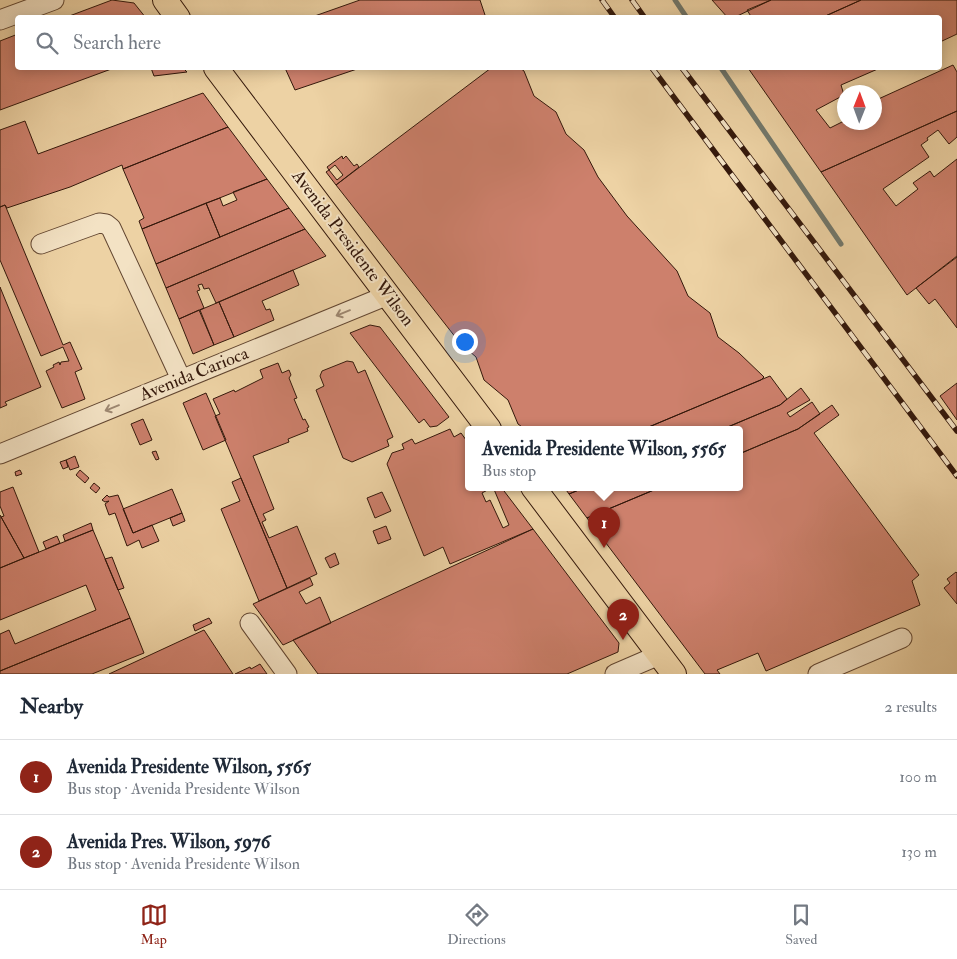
<!DOCTYPE html>
<meta charset="utf-8">
<style>
body{margin:0;font-family:"IM FELL Double Pica",serif;background:#f2f2f3;color:#1f2937}
.compass{position:absolute;left:837px;top:85px;width:45px;height:45px;border-radius:50%;background:#fff;box-shadow:0 2px 12px #0003;rotate:1deg}
.you{position:absolute;left:464px;top:341px;width:18px;height:18px;margin:-12px;border:4px solid #fff;border-radius:50%;background:#1a73e8;box-shadow:0 0 0 8px #1a73e833}
.badge{display:grid;place-items:center;width:32px;height:32px;border-radius:50%;background:#8f2418;color:#fff;font-size:16px;font-weight:700}
.pin{position:absolute;translate:-50% -41px;filter:drop-shadow(0 1px 2px #0008)}
.pin::after{content:'';position:absolute;top:26px;width:18px;height:15px;background:inherit;clip-path:polygon(0 0,100% 0,50% 100%)}
.popup{position:absolute;left:465px;top:426px;width:278px;height:65px;box-sizing:border-box;display:grid;place-content:center;border-radius:5px;background:#fff;filter:drop-shadow(0 1px 4px #0005);font-size:16px;white-space:nowrap;color:#747a83}
.popup b{font-size:19px;color:#1f2937}
.popup::after{content:'';position:absolute;left:50%;top:100%;margin-left:-10px;border:10px solid transparent;border-top-color:#fff}
.list{margin:0;padding:0;list-style:none}
h2{display:flex;justify-content:space-between;align-items:center;height:65px;margin:0;padding:0 20px;font-size:21px}
h2 small{font-size:16px;font-weight:400;color:#747a83}
.list li{display:grid;grid-template-columns:32px 1fr auto;gap:15px;align-items:center;box-sizing:border-box;height:75px;padding:0 20px;border-top:1px solid #e0e1e3}
.list b{display:block;font-size:19px;white-space:nowrap}
.list p{margin:0;font-size:16px;white-space:nowrap;color:#747a83}
.list em{font-size:16px;font-style:normal;color:#747a83}
.icon{flex:none;width:28px;height:28px;fill:none;stroke:currentColor;stroke-width:2;stroke-linecap:round;stroke-linejoin:round}
.map{position:relative;flex:none;width:957px;height:674px;overflow:hidden}
.search{position:absolute;background:#fff;box-shadow:0 2px 12px #0003;left:15px;right:15px;top:15px;height:55px;display:flex;align-items:center;gap:12px;box-sizing:border-box;padding:0 18px;border-radius:5px;color:#747a83;font-size:19px}
.sheet{height:215px;background:#fff}
nav{display:flex;justify-content:space-around;align-items:center;box-sizing:border-box;height:70px;border-top:1px solid #e0e1e3;background:#fff;font-size:14px;color:#747a83}
nav a{display:grid;justify-items:center;gap:2px}
nav .on{color:#8f2418}
.map>svg:first-child{display:block}
.lines{fill:none;stroke-linecap:round;stroke-linejoin:round}
.stream{stroke:#71776b;stroke-width:5}
.building{fill:#cd806c;stroke:#34180b;fill-rule:evenodd}
.minor-casing{stroke:#624631;stroke-width:21}
.major-casing{stroke:#34180b;stroke-width:26}
.minor{stroke:#f3e2c4;stroke-width:19}
.major{stroke:#edd2a4;stroke-width:24}
.rail-casing{stroke:#34180b;stroke-width:5.5}
.rail{stroke:#f3e2c4;stroke-width:4;stroke-dasharray:11;stroke-linecap:butt}
.oneway{stroke:#9d8771}
.labels{text-anchor:middle;dominant-baseline:central;stroke-width:4;stroke-linejoin:round;paint-order:stroke}
.street-label{font-size:18px;fill:#34180b;stroke:#f3e2c4}
</style>
<div class="map">
<svg width="957" height="674" viewBox="0 0 957 674">
<rect width="100%" height="100%" fill="#edd2a4"/>
<filter id="stains"><feTurbulence type="fractalNoise" baseFrequency=".004" numOctaves="4"/><feColorMatrix values="0 0 0 0 .2 0 0 0 0 .09 0 0 0 0 .02 0 0 0 .5 -.17"/></filter>
<radialGradient id="worn" r=".72"><stop offset=".6" stop-color="#630" stop-opacity="0"/><stop offset="1" stop-color="#630" stop-opacity=".3"/></radialGradient>
<g class="lines">
<path class="stream" d="M675 0 687 18
M721 68 841 244"/>
</g>
<path class="building" d="M112 0 134 3 146 18H64Z
M360 0H480L486 18H309Z
M712 0H771L733 18H728Z
M771 0H861L821 18H752L747 10Z
M861 0H957V34L940 42V18H821Z
M18 34V68H114L0 110V41Z
M953 65 957 72V111L821 172 748 68H880L841 85 844 95 816 110 830 128 844 121 874 122 876 107 874 101Z
M151 68H183L187 72 154 76Z
M285 68H360L295 90Z
M491 68H520L524 71 534 96 556 112 566 134 584 150 598 177 627 216 677 271 688 296 710 313 718 337 739 353 764 377 761 380 644 429H525L518 424 508 400 484 380 476 357 460 343 336 185Z
M203 93 228 127 123 169 122 165 70 187 7 208 5 205 0 207V130L25 121 38 154Z
M957 111V137L949 144 938 130 927 138 928 140 921 145 929 157 883 189 896 206 918 189 913 183 930 171 934 177 957 159V256L907 295 821 172Z
M228 127 267 179 142 229 139 221 144 218 123 169Z
M342 156 343 159 346 156 354 166 357 164 359 167 336 185 326 172 329 170 337 180 343 175 335 165 329 170 327 167Z
M267 179 289 208 220 237 206 203 220 198 223 206 237 200 233 192Z
M206 203 220 237 156 264 142 229Z
M5 205 63 345 70 342 82 369 75 372 85 399 62 408 46 371 54 367 53 365 59 362 60 365 61 362 69 361 63 347 41 356 0 260V207Z
M289 208 305 229 166 288 156 264Z
M305 229 326 256 216 303 209 288 204 289 202 284 198 285 200 290 197 291 204 308 179 319 166 288Z
M957 257V328L935 299 929 304 916 288Z
M293 270 299 285 262 301 266 310 270 309 274 320 234 337 219 302Z
M0 287 41 387 5 402 7 405 0 408Z
M219 302 234 337 214 345 200 310Z
M199 310 214 345 193 354 179 319Z
M370 325 380 327 449 417 437 426 430 427 424 419 419 423 350 333Z
M347 361 353 362 358 373 365 370 393 437 387 440 389 446 352 462 343 458 316 390 324 386 320 376 322 371Z
M278 363 282 373 289 370 291 375 289 378 297 398 294 399 303 420 305 419 309 427 307 428 308 431 288 439 289 442 253 456 274 509 263 514 266 520 262 522 269 538 297 526 317 574 287 588 215 416 220 414 213 399 234 390 235 392 263 378 260 370Z
M770 376 787 399 780 405 723 429H644Z
M957 383V420L940 396Z
M801 388 810 400 787 413 790 417 812 402 820 414 798 429 739 454V429H723L780 405Z
M206 393 226 440 203 450 183 403Z
M832 405 839 415 814 433 919 575 912 581 920 605 766 671 758 653 717 670 720 674H705L587 518 661 487H739V454L798 429Z
M143 419 152 440 140 445 131 424Z
M450 429 454 437 461 433 469 444V487H501L533 529 450 564 443 547 424 556 387 464 392 453 404 449 402 444 412 439 415 444ZM493 487 509 525 503 528 490 500 486 502 482 493Z
M156 451 159 459 156 460 152 452Z
M75 456 79 467 70 470 66 460Z
M66 460 68 467 63 469 60 462Z
M20 470 22 474 16 476 15 472Z
M80 470 89 478 85 483 76 475Z
M241 478 287 588 259 601 221 509 240 501 232 482Z
M94 483 100 488 96 493 90 488Z
M13 487 39 552 24 558 1 517 4 516 0 506V492Z
M564 487H586L569 494Z
M586 487H661L587 518 569 494Z
M172 489 182 513 133 533 123 509Z
M382 492 391 511 375 518 367 498Z
M107 495 109 497 118 495 133 533 152 525 159 541 142 548 139 540 127 546 115 513 109 515 105 504 109 501 105 502 102 500Z
M182 513 185 521 173 526 170 518Z
M0 515 24 558 0 568Z
M91 523 93 530 65 541 63 535Z
M386 526 391 539 378 544 373 531Z
M533 529 619 643 618 652 567 674H318L293 640Z
M93 530 130 618 0 671V634L9 630 15 644 96 610 86 585 0 620V568Z
M57 536 60 543 46 549 43 542Z
M335 553 339 564 330 568 325 558Z
M112 557 124 588 118 590 105 559Z
M956 572 957 573V604L944 588 950 583 947 579Z
M310 578 313 585 299 592 306 604 320 597 331 623 283 645 253 604Z
M130 618 144 653 92 674H0V671Z
M209 618 212 623 195 631 193 625Z
M204 630 233 674H109Z
M260 664 267 674H235L250 667 251 669Z"/>
<g class="lines">
<defs>
<path id="minor" d="M0 20 54 0
M41 244 99 223 106 224 111 228 181 379
M0 454 388 295
M250 623 287 674
M615 674 659 655
M818 674 902 638"/>
<path id="major" d="M165 0 178 18
M216 68 489 429
M533 487 674 674"/>
</defs>
<use href="#minor" class="minor-casing"/>
<use href="#major" class="major-casing"/>
<use href="#minor" class="minor"/>
<use href="#major" class="major"/>
<defs>
<path id="rail" d="M602 0 615 18
M632 0 645 18
M652 68 957 476
M682 68 957 431"/>
</defs>
<use href="#rail" class="rail-casing"/>
<use href="#rail" class="rail"/>
</g>
<defs><path id="oneway-shaft" d="M-6 0H5M1.5-3L5.5 0L1.5 3" fill="none" stroke-width="1.6" stroke-linecap="round" stroke-linejoin="round" transform="scale(1.25)"/></defs>
<g class="oneway">
<use href="#oneway-shaft" transform="translate(343 313) rotate(158)"/>
<use href="#oneway-shaft" transform="translate(112 408) rotate(158)"/>
</g>
<g class="labels">
<g class="street-label">
<text transform="translate(353 248) rotate(53)">Avenida Presidente Wilson</text>
<text transform="translate(194 374) rotate(-22)">Avenida Carioca</text>
</g>
</g>
<rect width="100%" height="100%" filter="url(#stains)"/>
<rect width="100%" height="100%" fill="url(#worn)"/>
</svg>
<svg class="compass" viewBox="-18 -18 36 36"><path d="M0-13l5 13h-10z" fill="#e53935"/><path d="M0 13l5-13h-10z" fill="#747a83"/></svg>
<div class="you"></div>
<div class="pin badge" style="left:604px;top:548px">1</div>
<div class="popup"><b>Avenida Presidente Wilson, 5565</b>Bus stop</div>
<div class="pin badge" style="left:623px;top:640px">2</div>
<div class="search"><svg class="icon" aria-label="search" viewBox="0 0 24 24"><circle cx="10" cy="10" r="6"/><path d="M15 15l6 6"/></svg>Search here</div>
</div>
<section class="sheet">
<h2>Nearby<small>2 results</small></h2>
<ul class="list">
<li><span class="badge">1</span><div><b>Avenida Presidente Wilson, 5565</b><p>Bus stop · Avenida Presidente Wilson</p></div><em>100 m</em></li>
<li><span class="badge">2</span><div><b>Avenida Pres. Wilson, 5976</b><p>Bus stop · Avenida Presidente Wilson</p></div><em>130 m</em></li>
</ul>
</section>
<nav>
<a class="on"><svg class="icon" aria-label="map" viewBox="0 0 24 24"><path d="M3 6l6-2 6 2 6-2v14l-6 2-6-2-6 2zM9 4v14M15 6v14"/></svg>Map</a>
<a><svg class="icon" aria-label="directions" viewBox="0 0 24 24"><path d="M12 3l9 9-9 9-9-9zM9 14v-3h6M13 9l2 2-2 2"/></svg>Directions</a>
<a><svg class="icon" aria-label="saved" viewBox="0 0 24 24"><path d="M7 4h10v16l-5-4-5 4z"/></svg>Saved</a>
</nav>
